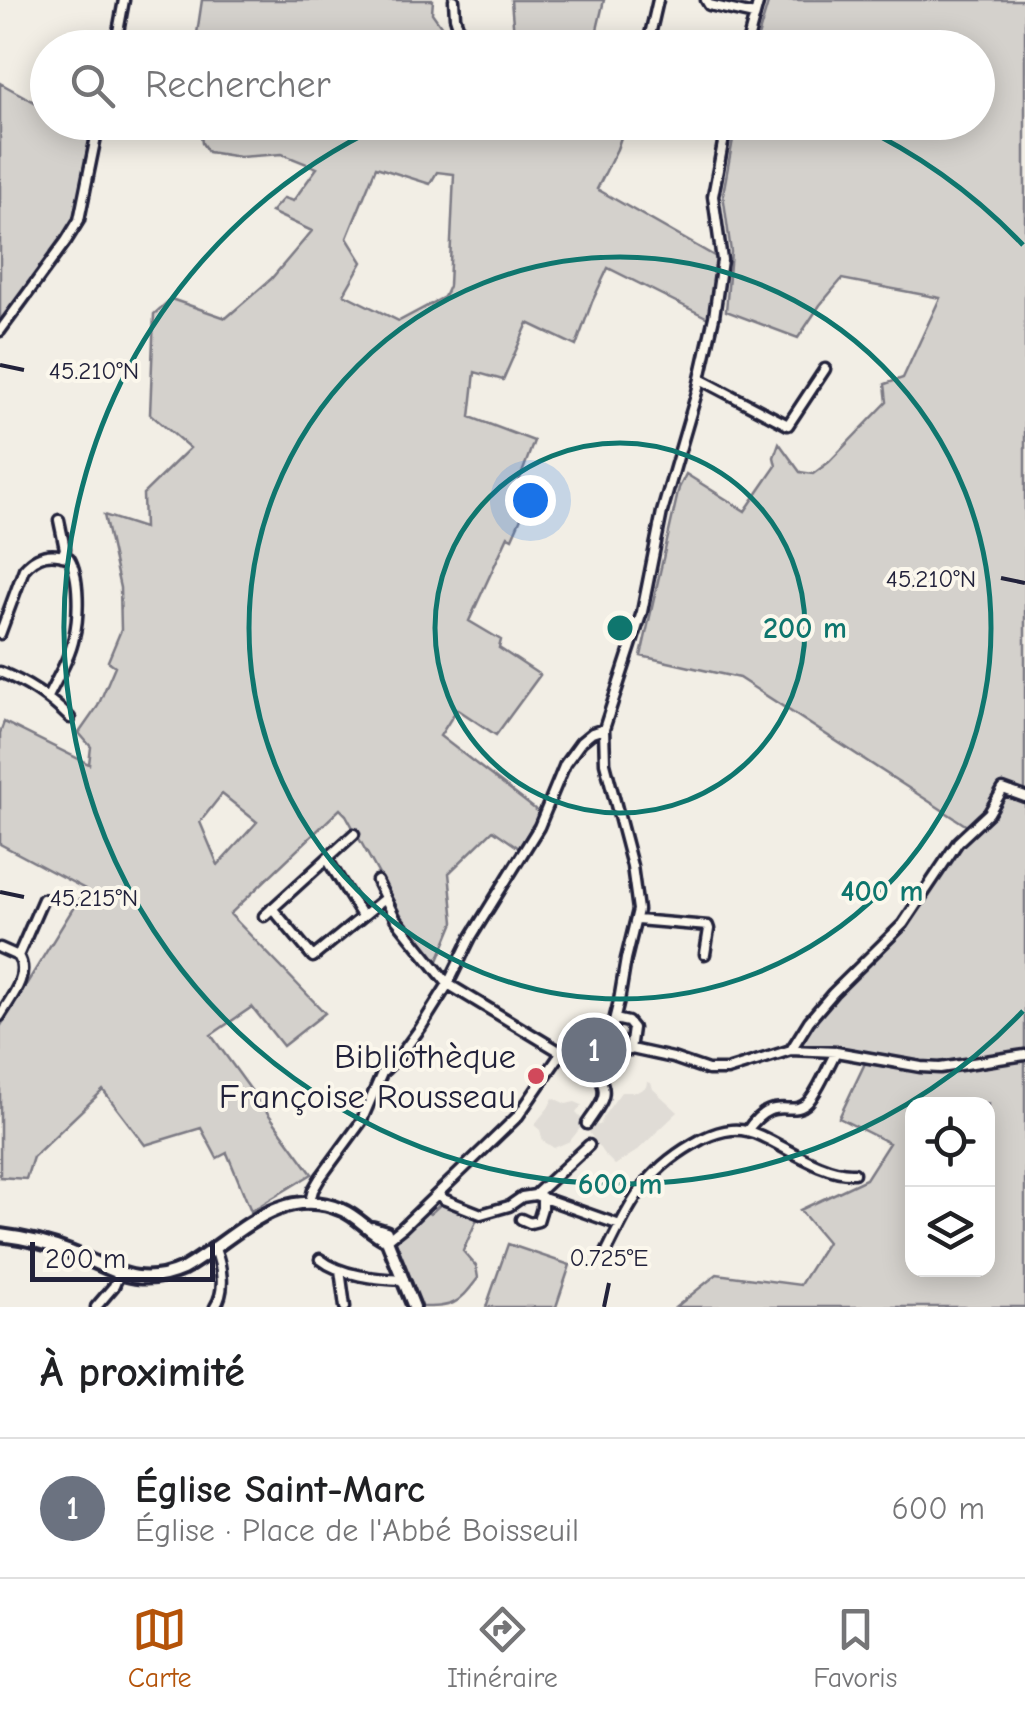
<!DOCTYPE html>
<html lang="fr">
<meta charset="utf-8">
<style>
body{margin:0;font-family:"Comic Neue",sans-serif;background:#f6f6f6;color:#202124}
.controls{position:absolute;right:30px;bottom:30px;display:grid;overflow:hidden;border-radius:20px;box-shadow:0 5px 25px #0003}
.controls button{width:90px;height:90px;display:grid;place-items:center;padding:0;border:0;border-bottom:2px solid #e0e0e0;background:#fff;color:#202124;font:50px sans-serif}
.scale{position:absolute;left:30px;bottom:25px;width:185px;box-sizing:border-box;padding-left:10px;border:5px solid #22223b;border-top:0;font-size:28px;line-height:35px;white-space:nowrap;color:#22223b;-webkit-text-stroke:8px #fbf7ec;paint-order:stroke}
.you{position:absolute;left:530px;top:500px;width:35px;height:35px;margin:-25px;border:8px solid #fff;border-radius:50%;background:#1a73e8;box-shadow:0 0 0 15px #1a73e833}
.badge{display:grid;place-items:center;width:65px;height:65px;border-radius:50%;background:#b45309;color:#fff;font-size:32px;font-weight:700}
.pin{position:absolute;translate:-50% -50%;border:5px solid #fff;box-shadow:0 2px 10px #0006}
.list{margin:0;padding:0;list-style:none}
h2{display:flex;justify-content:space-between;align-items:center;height:130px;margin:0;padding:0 40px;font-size:42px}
h2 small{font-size:32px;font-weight:400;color:#757577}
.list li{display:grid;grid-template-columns:65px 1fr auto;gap:30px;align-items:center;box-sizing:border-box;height:140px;padding:0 40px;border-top:2px solid #e0e0e0}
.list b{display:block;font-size:38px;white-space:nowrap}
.list p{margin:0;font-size:32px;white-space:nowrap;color:#757577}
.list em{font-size:32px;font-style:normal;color:#757577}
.icon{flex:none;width:55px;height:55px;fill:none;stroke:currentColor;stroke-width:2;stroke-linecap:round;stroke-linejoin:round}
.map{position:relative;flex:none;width:1025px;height:1307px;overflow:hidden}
.search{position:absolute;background:#fff;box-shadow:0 5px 25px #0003;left:30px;right:30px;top:30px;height:110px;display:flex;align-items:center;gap:25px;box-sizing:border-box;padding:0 35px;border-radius:55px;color:#757577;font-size:38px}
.sheet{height:270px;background:#fff}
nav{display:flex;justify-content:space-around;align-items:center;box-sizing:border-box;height:140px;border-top:2px solid #e0e0e0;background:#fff;font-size:28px;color:#757577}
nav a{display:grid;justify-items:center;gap:5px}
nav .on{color:#b45309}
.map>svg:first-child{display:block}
.built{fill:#e0dcd6}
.green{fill:#d4d1cc;stroke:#7b7a84;stroke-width:2.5;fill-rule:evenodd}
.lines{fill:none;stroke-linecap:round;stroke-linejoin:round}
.minor-casing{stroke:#22223b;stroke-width:15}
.major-casing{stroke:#22223b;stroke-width:18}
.minor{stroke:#fbf7ec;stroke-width:8}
.major{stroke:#fbf7ec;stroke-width:10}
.ticks{fill:none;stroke:#22223b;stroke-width:4}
.ring{fill:none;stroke:#0f766e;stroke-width:5}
.poi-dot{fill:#d1495b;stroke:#fbf7ec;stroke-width:4}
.labels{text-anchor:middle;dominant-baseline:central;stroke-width:8;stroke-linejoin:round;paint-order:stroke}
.poi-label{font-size:35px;fill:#22223b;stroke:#fbf7ec;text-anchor:end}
.ticks-label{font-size:25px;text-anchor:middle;fill:#22223b;stroke:#fbf7ec;stroke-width:8;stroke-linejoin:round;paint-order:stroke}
.centre{fill:#0f766e;stroke:#fbf7ec;stroke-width:5}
.ring-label{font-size:30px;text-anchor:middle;font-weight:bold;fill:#0f766e;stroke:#fbf7ec;stroke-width:8;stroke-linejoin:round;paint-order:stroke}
</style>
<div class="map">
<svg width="1025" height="1307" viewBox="0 0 1025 1307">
<rect width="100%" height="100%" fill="#f2eee5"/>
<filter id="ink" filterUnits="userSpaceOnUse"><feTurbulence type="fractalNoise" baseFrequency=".01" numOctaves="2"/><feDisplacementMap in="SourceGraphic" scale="20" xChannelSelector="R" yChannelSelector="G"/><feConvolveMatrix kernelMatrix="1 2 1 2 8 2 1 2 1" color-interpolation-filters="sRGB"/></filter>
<g filter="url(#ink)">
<path class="built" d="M647 1082 651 1083 653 1089 678 1112 637 1151 615 1165 603 1153 587 1129 588 1126 600 1125 605 1114 621 1092H637L646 1087Z
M553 1098 566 1104 575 1102 582 1105 576 1113 585 1122 570 1141 554 1148 543 1141 540 1130 534 1125 548 1108Z"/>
<path class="green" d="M202 0H433L432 13 456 47H195Z
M511 0H604L593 47H515Z
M769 0H1025V1057L927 1063 809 1046H785L839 981 896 927 967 826 739 678 641 656 679 488 686 474 745 511 776 466 774 457 779 443 800 472 813 474 829 462 887 402 885 384 903 378 940 298 842 279 820 305 798 338 726 311 731 252 723 194 736 123 978 122V48L755 47Z
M0 83 47 109 48 122 73 123 92 132C87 160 86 192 75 218 61 252 23 291 0 321Z
M199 123H626L617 149 597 189 716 257V290L710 319 608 268 592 302 576 346 528 323 503 380 475 372 470 417 534 441 511 503 524 511 512 538 508 536 469 621 501 640 499 648 540 675 496 735 457 709 440 736 540 813 519 848 493 830 449 873 454 922 437 963 403 918 346 815 340 809 230 914 325 1013 283 1046 252 1007 211 1035 312 1174 251 1211 227 1153 217 1158 201 1128 145 1145 103 1090 33 1157 26 1179 0 1177V1027L85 889 0 844V733L4 722 89 764 91 747 79 733 98 706 115 666 108 661 121 630 120 588 104 515 144 528 143 494 190 448 150 414 154 314 171 299 226 318 271 279 312 231 271 212 284 198 293 201 317 168 282 154 240 157 208 152 202 143ZM376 167 430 184 437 172 454 174 449 286 444 297 399 321 344 294 362 262 347 238ZM222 794 257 822 218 865 200 822Z
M867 1059 943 1073 1025 1060V1307H676L717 1274 800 1285 827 1242 800 1210 866 1179 889 1143 839 1118ZM912 1104H988V1270H912Z
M442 1203 478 1217 463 1251 476 1266 478 1278C457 1306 453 1307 418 1307L392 1242 425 1211 430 1214Z
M508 1244 570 1265 556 1307H486Z"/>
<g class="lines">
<defs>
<path id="minor" d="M454 0 455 17 465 48
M706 0 709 5 754 15
M115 48 124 0
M647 48 658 0
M746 48 759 0
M0 331 66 241 79 220 99 122
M700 379 788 425 825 369
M59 520 65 549 62 556
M0 634 24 569C37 554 51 551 69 558 80 576 79 617 74 637 70 658 57 678 48 697
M0 672C28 683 49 697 70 718
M327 859 362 916
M377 881 395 918 448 984 564 1054 603 1068
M272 908 313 957 385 898
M264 916 354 834
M637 920 708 926 709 929 705 954
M0 948 18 956
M18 956 43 899
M0 1016C10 999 31 975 18 956
M615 1019 628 1022 633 1028 630 1050
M608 1045 619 1001 626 959 638 910 632 866 605 763 604 729 642 612 662 512 697 392 714 317 722 260 713 196 727 122
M791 1050 809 1021 833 993 903 924 958 842 989 813 1003 789 1025 797
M564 1054 576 1037 673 1058 708 1070H727L791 1050 836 1052 921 1067 940 1068 1025 1055
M587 1124C598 1107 611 1096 599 1077L611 1046
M747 1131C774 1091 791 1120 808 1102 819 1090 828 1066 836 1052
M438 1194 443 1199 481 1214 509 1206 522 1197 535 1195 620 1225
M535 1195 589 1145
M310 1201 313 1190 320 1178 361 1122 382 1073 402 1053 421 1027 448 984 471 937 539 827 565 764 581 742 592 733 604 729
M521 1219 530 1223 538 1221 542 1208V1197
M387 1240 402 1228 518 1116 562 1052
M605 1255C633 1199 645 1169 702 1139 723 1129 740 1126 761 1136 787 1148 825 1175 854 1173
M320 1259C341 1276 377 1279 404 1280
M340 1270 345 1307
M96 1307 114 1286 119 1274
M215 1307C226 1291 222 1267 215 1249"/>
<path id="major" d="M373 1228 386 1232 387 1240 414 1307
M0 1235C24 1238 47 1243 70 1252 112 1268 136 1290 183 1269 233 1241 279 1182 342 1210 359 1217 370 1233 387 1240"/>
</defs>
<use href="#minor" class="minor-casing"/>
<use href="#major" class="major-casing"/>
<use href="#minor" class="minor"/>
<use href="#major" class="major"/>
</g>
</g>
<path class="ticks" d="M0 365 24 370M1001 578 1025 583M0 892 24 897M604 1307 609 1283"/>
<g class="ring">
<circle cx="620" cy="628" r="185"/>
<circle cx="620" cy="628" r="371"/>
<path d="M1023 1011A556 556 0 1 1 385 124M855 124A556 556 0 0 1 1023 245"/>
</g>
<circle class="poi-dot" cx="536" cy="1076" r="10"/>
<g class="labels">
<g class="poi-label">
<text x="516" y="1056">Bibliothèque<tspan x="516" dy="40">Françoise Rousseau</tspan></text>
</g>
</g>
<g class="ticks-label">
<text x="94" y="379">45.210°N</text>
<text x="931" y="587">45.210°N</text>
<text x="94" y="906">45.215°N</text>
<text x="609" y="1266">0.725°E</text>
</g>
<circle cx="620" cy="628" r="15" class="centre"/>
<g class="ring-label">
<text x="805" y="638">200 m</text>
<text x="882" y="901">400 m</text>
<text x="620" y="1194">600 m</text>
</g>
</svg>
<div class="controls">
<button><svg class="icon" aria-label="locate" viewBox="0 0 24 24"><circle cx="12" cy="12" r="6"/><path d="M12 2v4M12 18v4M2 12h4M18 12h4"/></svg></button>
<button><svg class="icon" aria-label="layers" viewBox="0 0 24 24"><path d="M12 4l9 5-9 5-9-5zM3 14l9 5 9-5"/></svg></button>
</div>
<div class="scale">200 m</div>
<div class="you"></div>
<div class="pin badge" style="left:594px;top:1050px;background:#6b7280">1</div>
<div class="search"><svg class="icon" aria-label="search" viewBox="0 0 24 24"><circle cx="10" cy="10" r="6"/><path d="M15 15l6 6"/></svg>Rechercher</div>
</div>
<section class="sheet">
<h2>À proximité<small></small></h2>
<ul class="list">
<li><span class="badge" style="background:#6b7280">1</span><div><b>Église Saint-Marc</b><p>Église · Place de l'Abbé Boisseuil</p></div><em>600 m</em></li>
</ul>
</section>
<nav>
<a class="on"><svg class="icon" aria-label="map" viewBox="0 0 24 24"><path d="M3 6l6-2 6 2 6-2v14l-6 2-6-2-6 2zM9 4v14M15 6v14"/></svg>Carte</a>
<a><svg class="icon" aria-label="directions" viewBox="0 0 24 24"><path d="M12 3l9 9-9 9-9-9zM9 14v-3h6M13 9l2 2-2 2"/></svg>Itinéraire</a>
<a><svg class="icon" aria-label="saved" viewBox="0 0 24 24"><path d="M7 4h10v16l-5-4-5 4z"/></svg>Favoris</a>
</nav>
